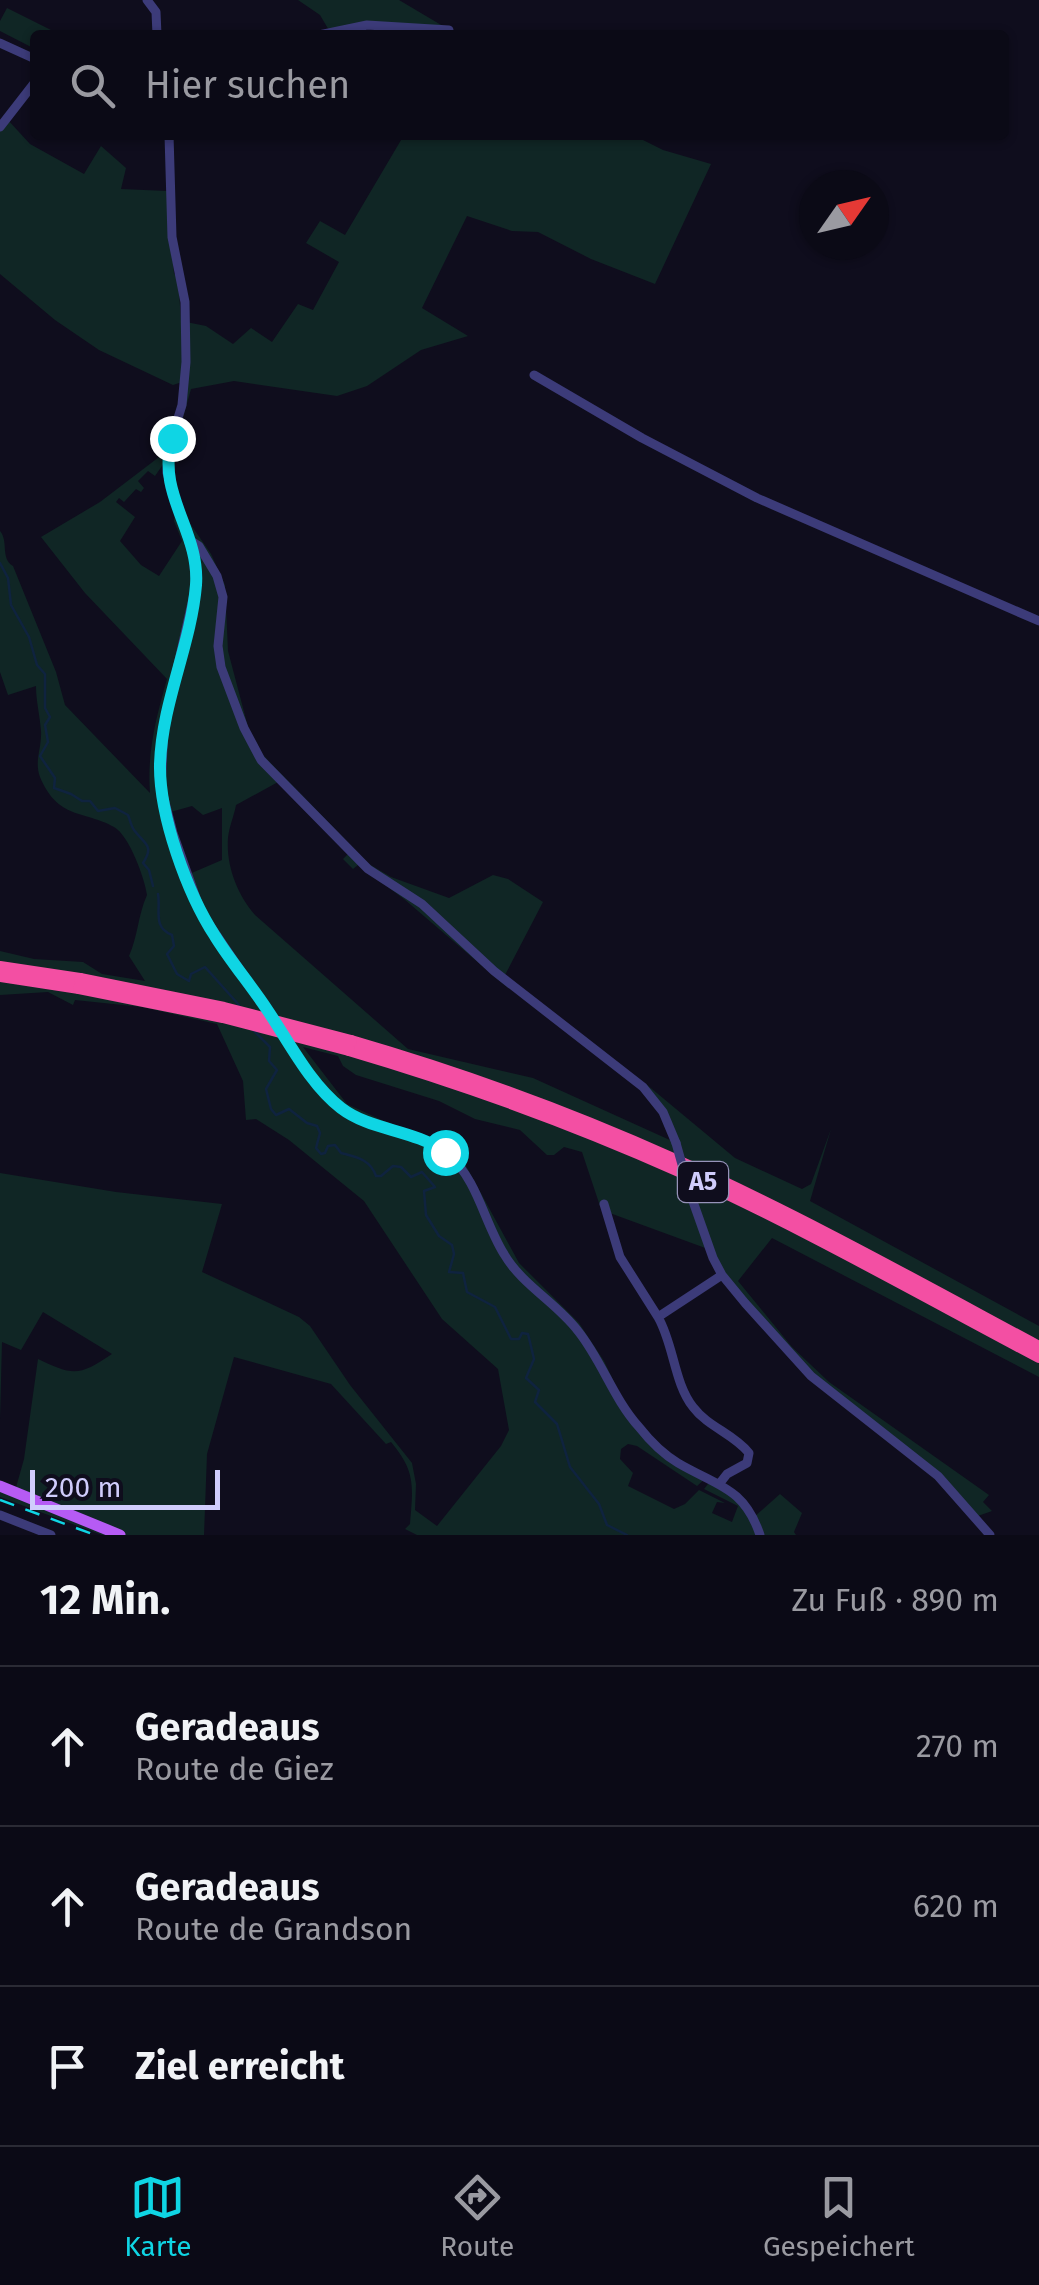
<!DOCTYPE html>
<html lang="de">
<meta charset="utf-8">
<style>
body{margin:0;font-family:"Fira Sans",sans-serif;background:#191823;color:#f1f3f6}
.compass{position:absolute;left:799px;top:170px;width:90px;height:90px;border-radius:50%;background:#0b0a16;box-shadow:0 2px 8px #0004;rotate:56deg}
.scale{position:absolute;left:30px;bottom:25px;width:190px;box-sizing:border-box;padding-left:10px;border:5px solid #d0ccfc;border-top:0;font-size:28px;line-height:35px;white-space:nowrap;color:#d0ccfc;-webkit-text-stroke:8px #0f0d1d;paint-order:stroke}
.stop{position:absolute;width:30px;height:30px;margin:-22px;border:8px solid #0fd5e4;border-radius:50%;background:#fff}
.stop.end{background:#0fd5e4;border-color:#fff;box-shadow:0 2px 10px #0008}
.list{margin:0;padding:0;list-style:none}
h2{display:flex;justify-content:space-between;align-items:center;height:130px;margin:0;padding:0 40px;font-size:42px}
h2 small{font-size:32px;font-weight:400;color:#9a9aa1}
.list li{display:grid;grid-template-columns:65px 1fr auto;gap:30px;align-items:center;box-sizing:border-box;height:160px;padding:0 40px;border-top:2px solid #2b2b35}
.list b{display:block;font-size:38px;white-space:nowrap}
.list p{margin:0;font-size:32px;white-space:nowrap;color:#9a9aa1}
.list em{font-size:32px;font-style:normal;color:#9a9aa1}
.icon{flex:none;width:55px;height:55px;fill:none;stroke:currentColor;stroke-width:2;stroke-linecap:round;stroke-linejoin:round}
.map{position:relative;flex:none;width:1039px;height:1535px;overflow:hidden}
.search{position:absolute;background:#0b0a16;box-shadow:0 2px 8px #0004;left:30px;right:30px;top:30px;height:110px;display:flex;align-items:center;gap:25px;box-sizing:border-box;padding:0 35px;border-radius:10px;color:#9a9aa1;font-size:38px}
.sheet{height:610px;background:#0b0a16}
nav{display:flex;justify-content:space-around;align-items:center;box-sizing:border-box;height:140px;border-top:2px solid #2b2b35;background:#0b0a16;font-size:28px;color:#9a9aa1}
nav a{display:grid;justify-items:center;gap:5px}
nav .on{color:#0fd5e4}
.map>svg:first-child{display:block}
.green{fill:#102625;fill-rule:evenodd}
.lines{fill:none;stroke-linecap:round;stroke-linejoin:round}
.stream{stroke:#0f233f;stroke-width:2.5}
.minor{stroke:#3c3b79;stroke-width:9}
.major{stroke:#b65bf4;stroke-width:11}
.highway{stroke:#f34fa3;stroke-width:12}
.rail{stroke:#0fd5e4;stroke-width:2.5;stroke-dasharray:15 12;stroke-linecap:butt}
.minor-bridge{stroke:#3c3b79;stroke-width:9}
.highway-bridge{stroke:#f34fa3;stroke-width:12}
.route{stroke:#0fd5e4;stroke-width:12}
.labels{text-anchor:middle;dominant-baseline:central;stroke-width:8;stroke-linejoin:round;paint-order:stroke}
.shield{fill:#0f0d1d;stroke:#9693b9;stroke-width:2.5}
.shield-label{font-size:25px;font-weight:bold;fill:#d0ccfc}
</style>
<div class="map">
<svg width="1039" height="1535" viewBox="0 0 1039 1535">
<rect width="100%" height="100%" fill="#0f0d1d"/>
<path class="green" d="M298 0H399L458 35H390L395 26 330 32 320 15Z
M7 8 57 33 56 35H35V49L0 31V21Z
M7 119 30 144 84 174 101 146 126 168 121 189 167 191 174 274 178 276 181 321 206 326 233 344 251 328 272 342 298 304 313 310 339 262 306 243 320 221 345 235 404 135H633L663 150 711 164 655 284 591 259 538 232 512 231 467 216 422 308 468 336 421 350 367 386 337 396 234 381 191 389 176 443 174 482 187 519 211 554 225 585 228 651 248 727 263 755 369 864 391 877 449 898 493 875 508 879 543 902 504 977 512 985 508 988 404 899 358 865 353 869 343 859 349 853 278 782 236 805C234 816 229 827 228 838 226 866 237 894 255 915L408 1049 533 1078 672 1141 646 1084 735 1158 802 1189 811 1184 831 1129 810 1201 1039 1326V1377L772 1238 738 1281 792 1347 829 1382 989 1495 983 1502 992 1511 975 1517 938 1476 820 1385 722 1275 708 1249 607 1212 600 1206 582 1152 564 1147 554 1155H547L520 1130 475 1119 439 1101 356 1075 343 1066 338 1056 303 1047 347 1104 384 1121 438 1139 465 1164 519 1263 579 1323 604 1361 625 1405 669 1457 707 1477 697 1486 637 1446 628 1444 621 1449 620 1459 633 1473 628 1486 674 1509 685 1504 699 1490 725 1503 717 1502 712 1513 732 1522 738 1506 704 1489 712 1479 754 1517 780 1494 802 1513 794 1532 796 1535H417L405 1529 410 1524C413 1486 416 1472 391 1442L386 1444 331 1384 234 1357 207 1454 204 1535H102L0 1497V1486L15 1491 24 1459 38 1359C73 1376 80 1376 112 1354L43 1312 21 1350 2 1342 0 1419V1173L116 1192 222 1204 202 1272 299 1317 310 1326 350 1385 412 1463 416 1484 415 1510 437 1526 501 1446 509 1430 498 1369 442 1319 364 1201 289 1140 256 1119 246 1120 243 1081 217 1024 142 1007 75 1000 73 1005 48 992 0 995V951L34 959 83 962 102 974 145 981 129 956C138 936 138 915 147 895 145 879 129 835 114 827 84 810 58 820 40 777 34 761 42 748 41 731 40 716 36 701 36 686L8 695 0 672V531C9 542 0 558 13 566L56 672 65 705 150 793C147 752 156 718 167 679L85 593 41 537 100 502 163 454 164 463 155 476 148 471 138 481 144 488 141 492 136 489 124 502 119 498 116 502 135 517 120 541 141 565 159 576 182 541 174 521 176 507 167 473 185 381 173 385 99 350 55 320 0 274V127ZM192 806 203 815 222 808V860L187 875 167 813Z"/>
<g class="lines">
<path class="stream" d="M0 563 8 578 11 605 29 637 37 665 45 674V708L50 717 45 725 48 742 40 756 55 778 54 788 71 794 82 801H90L98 811 115 808 128 815C130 820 131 826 134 830 144 844 155 845 143 863L149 870 153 886
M158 894C161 910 152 927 172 935L174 946 167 954 177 974 189 981 191 974 205 967 239 1005
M252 1029 270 1047 269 1061 277 1070 266 1089 271 1109 276 1115 289 1109 307 1123 317 1126 320 1133 316 1148 321 1154 325 1153 328 1146 335 1145 341 1153C356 1157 370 1159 376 1176H381L393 1166 401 1167 411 1177 422 1172 435 1187 424 1191 426 1215 439 1236 452 1245 454 1254 449 1272 463 1273 467 1292 495 1307 511 1339H519L522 1333 528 1334 534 1359 526 1378 539 1390 535 1402 557 1424 570 1467 599 1504 607 1525 627 1535"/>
<path class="minor" d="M147 0 156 12 157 35
M319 35 367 25 449 30
M0 43 35 59
M0 127 35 82
M169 135 172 237 185 302 186 362 182 405 168 450 167 473 193 555 196 585 164 727 161 787 173 833 201 912 274 1020
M534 375 642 438 757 498 1039 621
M188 539 199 546 217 576 223 597 218 646 221 667 244 728 261 760 368 869 422 904 494 971 643 1087 663 1112 676 1143
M283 1034C302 1063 325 1103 358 1118 388 1132 423 1132 449 1155 478 1181 484 1222 504 1254 522 1285 557 1303 578 1331 602 1361 613 1398 639 1427 650 1441 663 1454 678 1463 717 1486 744 1487 760 1535
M690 1193 713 1258 722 1275 745 1303 811 1376 938 1476 990 1535
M604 1204 620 1257 658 1317
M720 1483 727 1474 747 1463 749 1453C734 1434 708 1427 693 1407 674 1383 674 1345 658 1317L722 1275
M0 1515 51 1535"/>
<path class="major" d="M0 1486 120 1535"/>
<path class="highway" d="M0 967 80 979
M0 976 79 988
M351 1041C461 1073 569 1112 673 1159 798 1215 918 1282 1039 1347
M349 1050C461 1083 572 1123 679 1171 802 1227 920 1294 1039 1357"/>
<path class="rail" d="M0 1500 95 1535"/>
<path class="minor-bridge" d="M676 1143 690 1193"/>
<path class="highway-bridge" d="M80 979 224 1008 351 1041
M79 988 223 1017 349 1050"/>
</g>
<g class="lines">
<path class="route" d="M172 438C156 495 200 531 196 585 191 645 162 702 160 764 159 815 187 893 215 936 231 962 251 985 268 1011 289 1042 310 1084 341 1108 371 1131 413 1129 445 1152"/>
</g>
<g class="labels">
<rect class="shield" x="678" y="1162" width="50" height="40" rx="8"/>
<g class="shield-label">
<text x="703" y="1182">A5</text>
</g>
</g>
</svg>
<svg class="compass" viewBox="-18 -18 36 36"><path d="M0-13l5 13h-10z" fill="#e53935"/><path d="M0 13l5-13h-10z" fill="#9a9aa1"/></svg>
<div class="scale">200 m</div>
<div class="stop" style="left:445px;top:1152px"></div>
<div class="stop end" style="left:172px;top:438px"></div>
<div class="search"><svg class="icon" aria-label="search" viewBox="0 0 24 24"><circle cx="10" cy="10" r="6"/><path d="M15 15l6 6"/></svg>Hier suchen</div>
</div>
<section class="sheet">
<h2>12 Min.<small>Zu Fuß · 890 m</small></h2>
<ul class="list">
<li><svg class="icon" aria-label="ahead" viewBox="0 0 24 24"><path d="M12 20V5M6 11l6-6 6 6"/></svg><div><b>Geradeaus</b><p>Route de Giez</p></div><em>270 m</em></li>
<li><svg class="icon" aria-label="ahead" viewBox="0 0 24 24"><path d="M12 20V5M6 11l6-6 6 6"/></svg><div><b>Geradeaus</b><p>Route de Grandson</p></div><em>620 m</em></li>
<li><svg class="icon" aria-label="arrive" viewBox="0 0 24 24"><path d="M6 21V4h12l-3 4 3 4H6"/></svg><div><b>Ziel erreicht</b></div></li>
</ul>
</section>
<nav>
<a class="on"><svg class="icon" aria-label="map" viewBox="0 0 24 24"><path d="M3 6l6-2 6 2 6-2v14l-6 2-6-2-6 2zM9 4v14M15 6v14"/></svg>Karte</a>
<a><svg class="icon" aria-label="directions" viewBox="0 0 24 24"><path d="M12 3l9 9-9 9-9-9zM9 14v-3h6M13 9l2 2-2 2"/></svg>Route</a>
<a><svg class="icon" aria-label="saved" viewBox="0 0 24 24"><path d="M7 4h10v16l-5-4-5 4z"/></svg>Gespeichert</a>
</nav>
